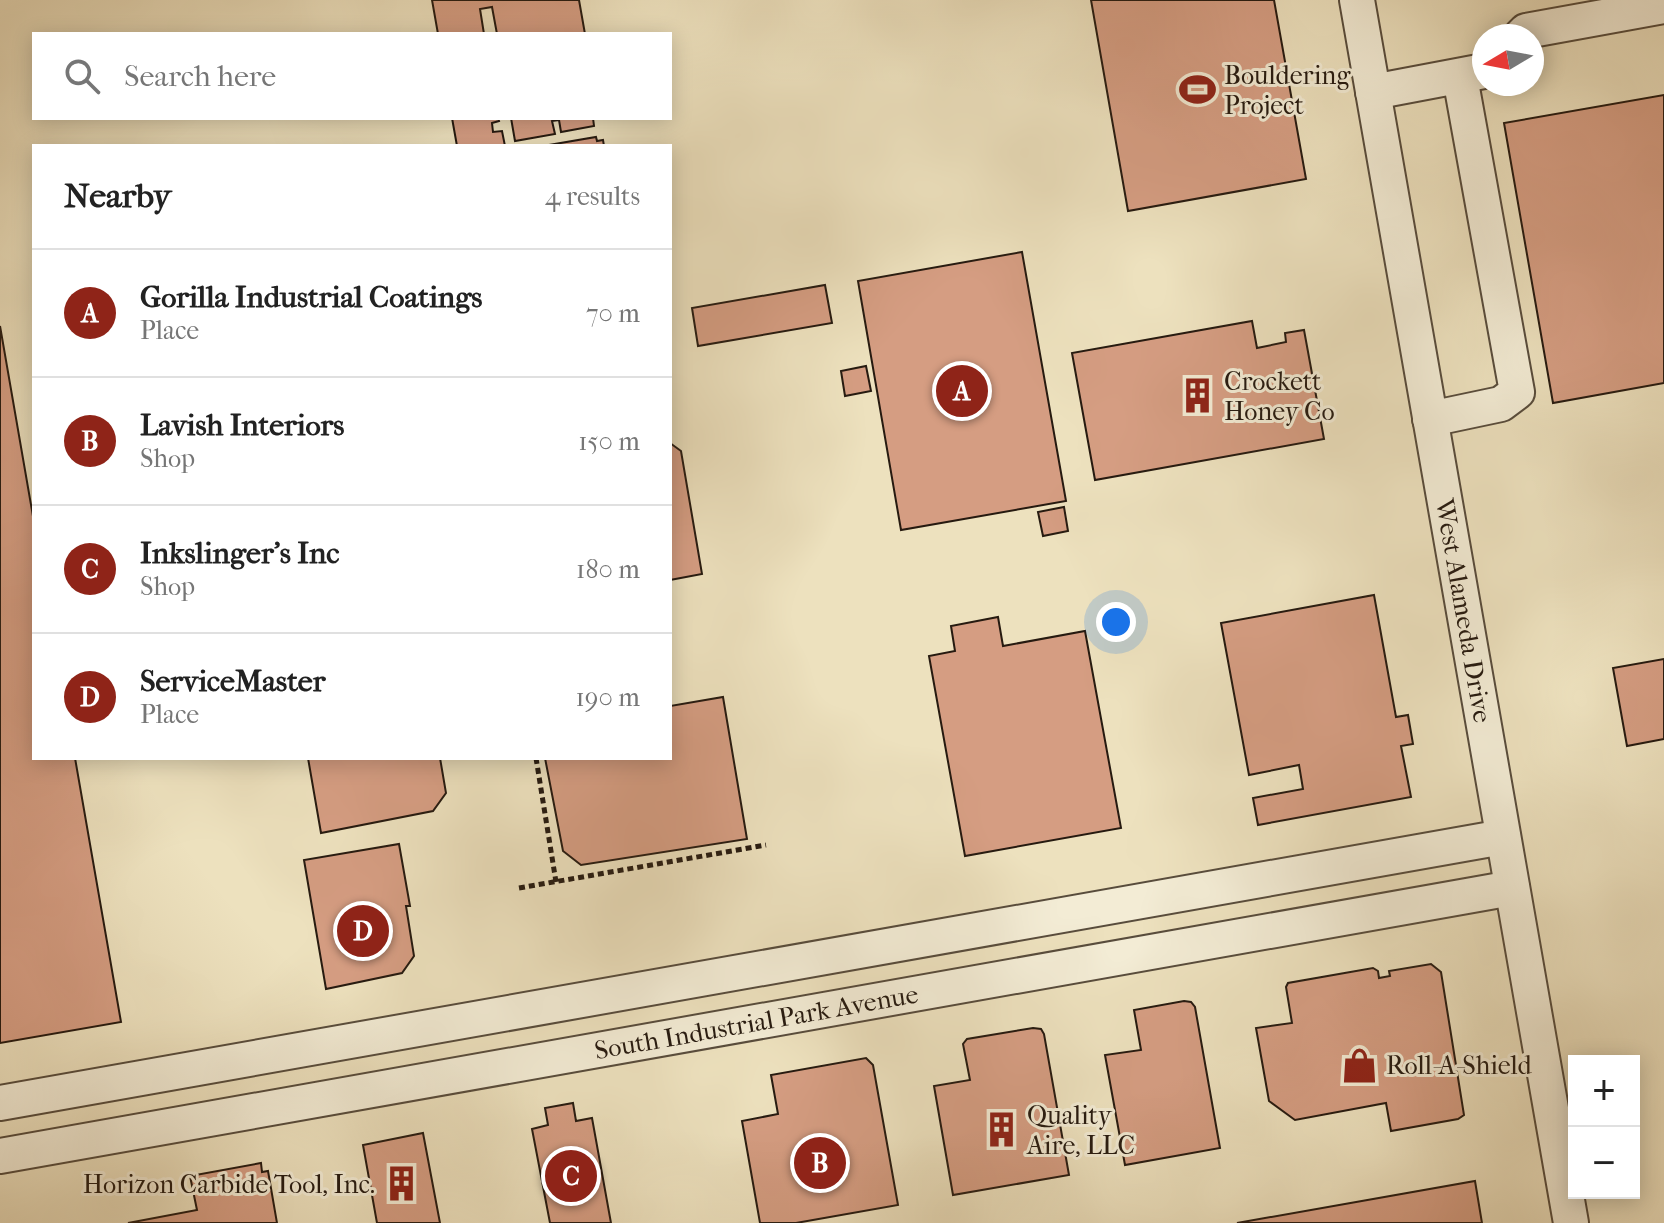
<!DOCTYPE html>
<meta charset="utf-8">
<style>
body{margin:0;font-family:"IM FELL French Canon",serif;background:#f2f2f2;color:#222}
.controls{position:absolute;right:24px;bottom:24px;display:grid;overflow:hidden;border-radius:0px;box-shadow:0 4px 20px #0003}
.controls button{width:72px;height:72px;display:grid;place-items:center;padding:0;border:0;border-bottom:2px solid #e0e0e0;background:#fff;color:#222;font:40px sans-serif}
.compass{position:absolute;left:1472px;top:24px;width:72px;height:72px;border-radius:50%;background:#fff;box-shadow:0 4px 20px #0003;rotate:260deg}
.you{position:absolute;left:1116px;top:622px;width:28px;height:28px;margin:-20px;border:6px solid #fff;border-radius:50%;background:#1a73e8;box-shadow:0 0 0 12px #1a73e833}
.badge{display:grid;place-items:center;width:52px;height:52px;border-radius:50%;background:#8f2418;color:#fff;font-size:26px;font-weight:700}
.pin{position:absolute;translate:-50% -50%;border:4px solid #fff;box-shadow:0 2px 8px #0006}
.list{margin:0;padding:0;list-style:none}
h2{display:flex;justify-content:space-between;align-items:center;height:104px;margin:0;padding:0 32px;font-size:34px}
h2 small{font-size:26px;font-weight:400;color:#767676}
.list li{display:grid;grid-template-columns:52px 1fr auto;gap:24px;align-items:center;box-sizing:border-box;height:128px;padding:0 32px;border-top:2px solid #e0e0e0}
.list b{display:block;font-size:30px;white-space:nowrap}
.list p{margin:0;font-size:26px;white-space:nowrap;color:#767676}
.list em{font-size:26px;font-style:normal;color:#767676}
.icon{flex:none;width:44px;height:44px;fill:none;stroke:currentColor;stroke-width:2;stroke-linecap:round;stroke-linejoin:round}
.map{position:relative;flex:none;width:1664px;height:1223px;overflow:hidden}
.search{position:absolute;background:#fff;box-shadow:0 4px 20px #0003;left:32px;top:32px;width:640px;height:88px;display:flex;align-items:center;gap:20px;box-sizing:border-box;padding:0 28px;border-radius:0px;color:#767676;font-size:30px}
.panel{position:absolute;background:#fff;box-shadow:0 4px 20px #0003;left:32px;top:144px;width:640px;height:616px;border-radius:0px}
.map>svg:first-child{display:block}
.building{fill:#d59d82;stroke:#261a10;stroke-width:2}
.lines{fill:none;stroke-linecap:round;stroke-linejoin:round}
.minor-casing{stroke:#584c3c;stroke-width:38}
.path{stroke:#261a10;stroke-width:5;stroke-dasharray:6 4;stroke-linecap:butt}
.minor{stroke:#f3ecd5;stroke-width:34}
.labels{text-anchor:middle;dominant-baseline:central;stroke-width:6;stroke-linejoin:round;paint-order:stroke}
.poi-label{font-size:26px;fill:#261a10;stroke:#f3ecd5;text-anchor:start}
.street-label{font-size:26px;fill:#261a10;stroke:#f3ecd5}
</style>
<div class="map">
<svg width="1664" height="1223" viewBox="0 0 1664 1223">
<rect width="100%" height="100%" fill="#ede1be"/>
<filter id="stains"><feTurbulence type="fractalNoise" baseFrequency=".0025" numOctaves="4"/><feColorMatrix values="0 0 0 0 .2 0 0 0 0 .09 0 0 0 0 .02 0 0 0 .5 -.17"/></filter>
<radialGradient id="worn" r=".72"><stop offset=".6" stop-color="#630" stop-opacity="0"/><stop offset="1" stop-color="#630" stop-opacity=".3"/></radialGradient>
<path class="building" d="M432 0H579L585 34H497L492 7 480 9 484 34H438Z
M1091 0H1274L1306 179 1128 211Z
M1664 95V383L1553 403 1504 123Z
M452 118H498L499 121 492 123 493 132 502 131 505 146H457Z
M511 118H593L594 126 561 132 559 120 552 121 555 134 515 141Z
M596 137 597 141 603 140 604 146H543Z
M1022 252 1066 501 901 530 858 281Z
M825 285 832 323 698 346 692 308Z
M1252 321 1257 348 1286 342 1285 333 1304 330 1324 439 1095 480 1072 353Z
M0 326 34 522V758H75L121 1022 0 1043Z
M866 366 871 391 845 396 841 371Z
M670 443 681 451 702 574 670 580Z
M1064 507 1068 531 1043 536 1038 512Z
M1374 595 1396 717 1408 715 1413 744 1401 746 1411 797 1258 825 1253 798 1303 789 1299 765 1249 775 1221 623Z
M998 617 1003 646 1085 631 1121 828 965 856 929 656 955 651 951 626Z
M1664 659V739L1627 746 1613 668Z
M723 697 747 839 581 865 563 851 545 758H670V706Z
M308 758H440L446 793 433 811 321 833Z
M399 844 410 906H406L414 956 402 973 326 989 304 860Z
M1431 964 1441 972 1464 1115 1458 1119 1391 1131 1386 1103 1295 1120 1269 1101 1256 1028 1292 1023 1286 987 1288 983 1373 968 1378 971 1379 978 1390 976 1389 971Z
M1184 1001 1191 1002 1195 1007 1220 1148 1125 1165 1105 1055 1141 1050 1134 1010Z
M1033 1028 1041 1029 1044 1034 1069 1175 953 1195 934 1086 970 1080 963 1044 967 1039Z
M866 1058 873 1065 898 1205 796 1223H760L742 1121 778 1114 771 1075Z
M573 1103 576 1121 592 1118 611 1223H550L532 1129 548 1125 545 1108Z
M423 1133 440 1223H377L363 1145Z
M261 1163 262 1172 268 1171 277 1223H128L197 1210 190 1176Z
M1475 1181 1482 1223H1237Z"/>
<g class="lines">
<defs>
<g id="minor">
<path id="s1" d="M1357 0 1571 1223"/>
<path d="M1521 36 1526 31 1664 6"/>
<path d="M1373 92 1484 71"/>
<path d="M1430 419 1501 404 1517 392 1460 77"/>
<path d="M0 1103 1503 837"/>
<path id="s2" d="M0 1156 1512 888"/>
</g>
</defs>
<use href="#minor" class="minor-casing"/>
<path class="path" d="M536 758 556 882
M519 888 766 845"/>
<use href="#minor" class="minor"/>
</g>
<defs>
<symbol id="stadium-bare" viewBox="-9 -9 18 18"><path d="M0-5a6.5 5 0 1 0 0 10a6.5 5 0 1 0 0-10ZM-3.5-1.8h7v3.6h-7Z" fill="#8f2418" stroke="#f3ecd5" stroke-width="2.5" paint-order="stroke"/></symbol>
<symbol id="building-bare" viewBox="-9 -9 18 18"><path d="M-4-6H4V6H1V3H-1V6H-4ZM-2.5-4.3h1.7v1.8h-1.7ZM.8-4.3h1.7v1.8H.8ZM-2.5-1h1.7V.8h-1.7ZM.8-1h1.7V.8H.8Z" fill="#8f2418" stroke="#f3ecd5" stroke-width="2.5" paint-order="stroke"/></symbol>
<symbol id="shop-bare" viewBox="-9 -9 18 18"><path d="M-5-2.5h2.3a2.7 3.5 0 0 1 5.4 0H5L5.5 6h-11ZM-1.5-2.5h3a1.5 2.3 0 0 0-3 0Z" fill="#8f2418" stroke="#f3ecd5" stroke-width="2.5" paint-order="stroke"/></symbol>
</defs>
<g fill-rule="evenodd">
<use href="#stadium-bare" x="1172" y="64" width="51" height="51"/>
<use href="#building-bare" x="1172" y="370" width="51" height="51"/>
<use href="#shop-bare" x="1334" y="1040" width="51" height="51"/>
<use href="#building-bare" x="976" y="1104" width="51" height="51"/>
<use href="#building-bare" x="376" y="1158" width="51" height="51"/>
</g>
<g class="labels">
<g class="poi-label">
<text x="1224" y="75">Bouldering<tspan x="1224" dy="30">Project</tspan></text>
<text x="1224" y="381">Crockett<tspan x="1224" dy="30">Honey Co</tspan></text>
<text x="1386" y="1065">Roll-A-Shield</text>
<text x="1027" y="1115">Quality<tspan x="1027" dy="30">Aire, LLC</tspan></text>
<text x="375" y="1184" text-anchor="end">Horizon Carbide Tool, Inc.</text>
</g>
<g class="street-label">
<text stroke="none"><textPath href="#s1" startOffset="620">West Alameda Drive</textPath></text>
<text stroke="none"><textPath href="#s2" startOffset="768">South Industrial Park Avenue</textPath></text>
</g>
</g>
<rect width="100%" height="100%" filter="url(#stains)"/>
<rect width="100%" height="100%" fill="url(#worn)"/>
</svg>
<div class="controls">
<button>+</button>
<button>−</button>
</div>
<svg class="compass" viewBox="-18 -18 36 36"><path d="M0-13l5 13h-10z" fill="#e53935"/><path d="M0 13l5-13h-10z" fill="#767676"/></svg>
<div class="you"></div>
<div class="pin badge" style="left:962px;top:391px">A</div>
<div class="pin badge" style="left:820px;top:1163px">B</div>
<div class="pin badge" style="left:571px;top:1176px">C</div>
<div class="pin badge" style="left:363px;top:931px">D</div>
<div class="search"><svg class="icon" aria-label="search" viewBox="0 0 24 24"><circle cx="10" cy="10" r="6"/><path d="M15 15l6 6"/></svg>Search here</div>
<section class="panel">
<h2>Nearby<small>4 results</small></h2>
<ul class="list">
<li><span class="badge">A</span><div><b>Gorilla Industrial Coatings</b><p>Place</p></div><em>70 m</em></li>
<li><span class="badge">B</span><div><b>Lavish Interiors</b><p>Shop</p></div><em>150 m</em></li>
<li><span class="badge">C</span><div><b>Inkslinger's Inc</b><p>Shop</p></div><em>180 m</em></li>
<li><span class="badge">D</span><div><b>ServiceMaster</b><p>Place</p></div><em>190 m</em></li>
</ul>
</section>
</div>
